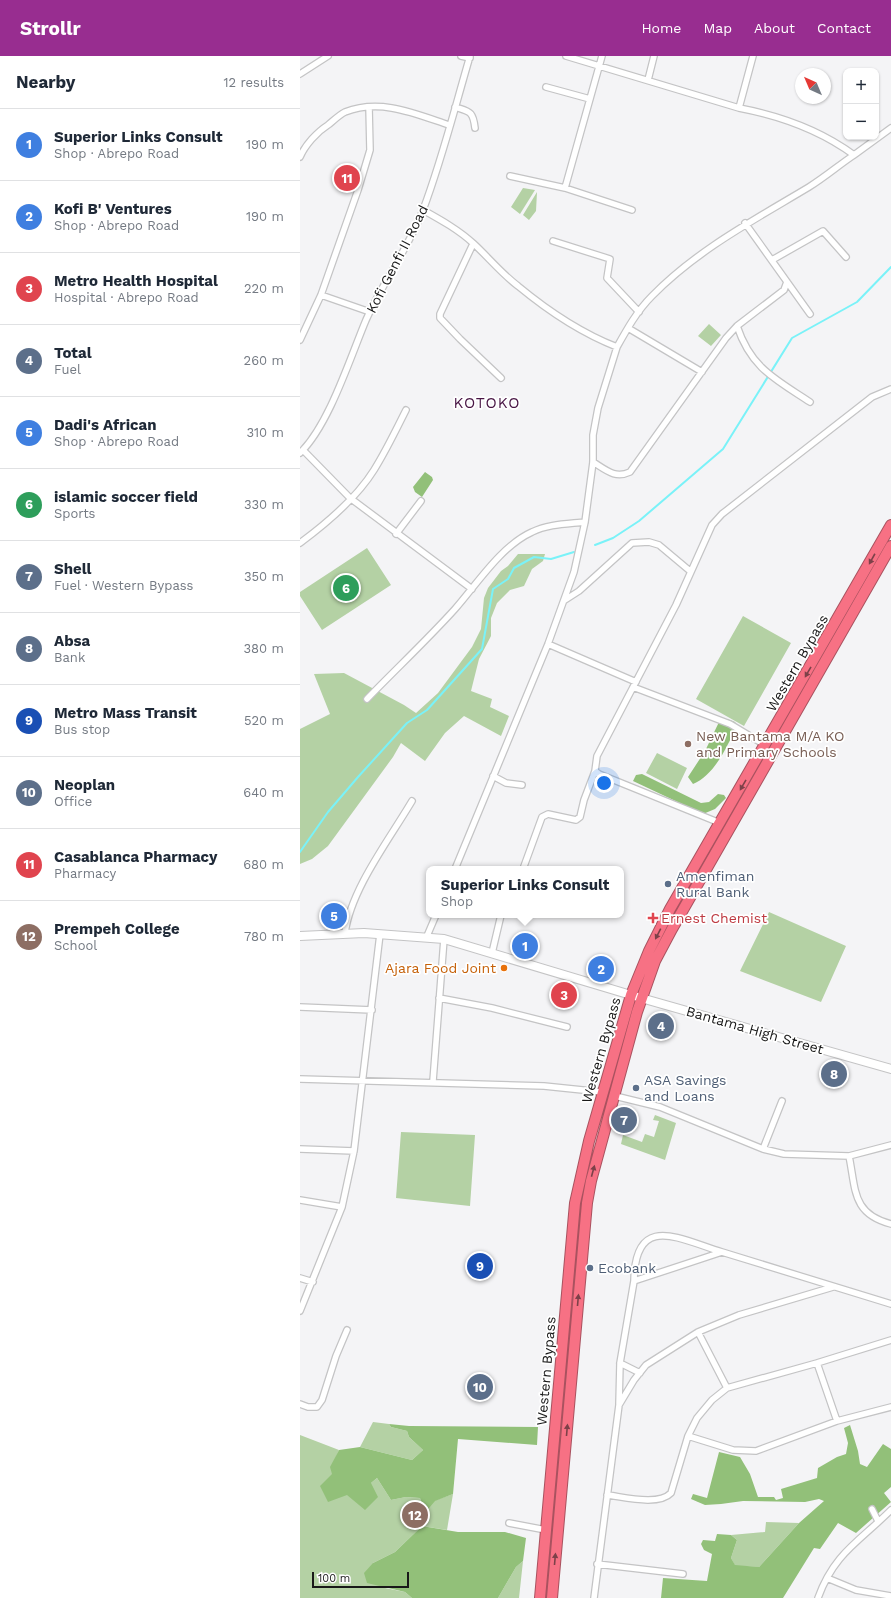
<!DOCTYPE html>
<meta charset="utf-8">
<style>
body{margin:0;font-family:"Work Sans",sans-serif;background:#f6f6f7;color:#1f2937}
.controls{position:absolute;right:12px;top:12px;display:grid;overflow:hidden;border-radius:8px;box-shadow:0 1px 3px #0004}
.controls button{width:36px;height:36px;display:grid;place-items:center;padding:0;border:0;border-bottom:1px solid #e0e1e3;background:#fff;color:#1f2937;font:20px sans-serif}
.compass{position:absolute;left:495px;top:12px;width:36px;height:36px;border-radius:50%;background:#fff;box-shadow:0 1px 3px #0004;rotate:316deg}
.scale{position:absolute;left:12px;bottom:10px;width:97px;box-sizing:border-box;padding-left:4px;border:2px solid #191919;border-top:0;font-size:11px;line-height:14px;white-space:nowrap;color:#191919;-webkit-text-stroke:3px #fff;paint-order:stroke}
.you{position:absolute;left:304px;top:727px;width:14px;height:14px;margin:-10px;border:3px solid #fff;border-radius:50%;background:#1a73e8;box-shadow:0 0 0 6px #1a73e833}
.badge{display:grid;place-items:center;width:26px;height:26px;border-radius:50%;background:#982d90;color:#fff;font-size:13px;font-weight:700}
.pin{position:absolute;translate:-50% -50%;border:2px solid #fff;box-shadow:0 1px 4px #0006}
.popup{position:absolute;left:126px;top:810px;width:198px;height:52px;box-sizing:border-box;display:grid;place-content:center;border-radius:8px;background:#fff;filter:drop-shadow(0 1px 3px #0005);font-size:13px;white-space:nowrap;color:#747a83}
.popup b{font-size:15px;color:#1f2937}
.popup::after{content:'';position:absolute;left:50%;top:100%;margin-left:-8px;border:8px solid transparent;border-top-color:#fff}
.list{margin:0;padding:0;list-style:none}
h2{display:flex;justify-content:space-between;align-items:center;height:52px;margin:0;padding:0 16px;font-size:17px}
h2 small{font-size:13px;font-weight:400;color:#747a83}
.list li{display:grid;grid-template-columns:26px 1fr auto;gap:12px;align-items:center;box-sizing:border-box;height:72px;padding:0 16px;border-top:1px solid #e0e1e3}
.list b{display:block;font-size:15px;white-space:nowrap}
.list p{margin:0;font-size:13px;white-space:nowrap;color:#747a83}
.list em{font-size:13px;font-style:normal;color:#747a83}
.map{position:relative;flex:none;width:591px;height:1542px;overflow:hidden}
header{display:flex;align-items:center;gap:24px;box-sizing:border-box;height:56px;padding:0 20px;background:#982d90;color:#fff}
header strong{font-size:19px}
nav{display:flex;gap:22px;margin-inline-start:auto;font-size:14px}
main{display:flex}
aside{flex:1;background:#fff}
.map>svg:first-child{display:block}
.green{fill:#b4d1a4}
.forest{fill:#92c079}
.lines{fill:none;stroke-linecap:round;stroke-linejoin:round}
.stream{stroke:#7af2f8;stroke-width:2}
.street-casing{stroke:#c4c4c5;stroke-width:8}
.secondary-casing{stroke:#c4c4c5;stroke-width:10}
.highway-casing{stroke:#a9525f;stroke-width:12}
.street{stroke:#fff;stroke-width:5.5}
.secondary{stroke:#fff;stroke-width:8}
.highway{stroke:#f77184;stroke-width:10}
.oneway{fill:#7d4149}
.education-dot{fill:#8d6e63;stroke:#fff;stroke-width:1.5}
.service-dot{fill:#5c6f8a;stroke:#fff;stroke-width:1.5}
.health-dot{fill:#e0444e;stroke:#fff;stroke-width:1.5}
.food-dot{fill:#e8710a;stroke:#fff;stroke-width:1.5}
.labels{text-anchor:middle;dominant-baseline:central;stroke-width:3.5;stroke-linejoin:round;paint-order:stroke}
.street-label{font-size:14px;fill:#191919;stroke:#fff}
.education-label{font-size:14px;fill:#785e54;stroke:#fff;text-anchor:start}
.service-label{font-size:14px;fill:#4e5e75;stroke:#fff;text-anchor:start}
.health-label{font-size:14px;fill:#be3a42;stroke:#fff;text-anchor:start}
.food-label{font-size:14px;fill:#c56008;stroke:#fff;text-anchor:end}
.neighbourhood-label{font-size:15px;letter-spacing:1px;fill:#481544;stroke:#fff}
</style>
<header>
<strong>Strollr</strong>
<nav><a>Home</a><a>Map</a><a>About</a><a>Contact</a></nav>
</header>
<main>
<aside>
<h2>Nearby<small>12 results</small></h2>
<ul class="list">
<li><span class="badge" style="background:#3f7fe0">1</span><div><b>Superior Links Consult</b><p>Shop · Abrepo Road</p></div><em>190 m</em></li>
<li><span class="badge" style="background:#3f7fe0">2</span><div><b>Kofi B' Ventures</b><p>Shop · Abrepo Road</p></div><em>190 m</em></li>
<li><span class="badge" style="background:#e0444e">3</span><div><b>Metro Health Hospital</b><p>Hospital · Abrepo Road</p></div><em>220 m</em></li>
<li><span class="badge" style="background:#5c6f8a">4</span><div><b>Total</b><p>Fuel</p></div><em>260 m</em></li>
<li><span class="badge" style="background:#3f7fe0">5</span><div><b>Dadi's African</b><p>Shop · Abrepo Road</p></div><em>310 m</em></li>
<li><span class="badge" style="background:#2e9e5b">6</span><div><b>islamic soccer field</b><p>Sports</p></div><em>330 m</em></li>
<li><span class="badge" style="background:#5c6f8a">7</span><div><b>Shell</b><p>Fuel · Western Bypass</p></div><em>350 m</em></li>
<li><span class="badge" style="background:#5c6f8a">8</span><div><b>Absa</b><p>Bank</p></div><em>380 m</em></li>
<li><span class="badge" style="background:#1a4fb4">9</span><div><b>Metro Mass Transit</b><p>Bus stop</p></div><em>520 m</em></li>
<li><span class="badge" style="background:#5c6f8a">10</span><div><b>Neoplan</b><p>Office</p></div><em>640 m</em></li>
<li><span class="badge" style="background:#e0444e">11</span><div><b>Casablanca Pharmacy</b><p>Pharmacy</p></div><em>680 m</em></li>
<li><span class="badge" style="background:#8d6e63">12</span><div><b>Prempeh College</b><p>School</p></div><em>780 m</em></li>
</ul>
</aside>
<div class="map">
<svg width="591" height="1542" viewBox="0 0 591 1542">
<rect width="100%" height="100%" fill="#f4f4f6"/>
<path class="green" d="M223 132 235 134 220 158 211 151Z
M237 136 236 155 229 164 223 159Z
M409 268 421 279 411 290 398 280Z
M67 492 91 529 22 574 0 540V536Z
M218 498H245L243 505 232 513 224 530 210 534 197 547 191 562V580L179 603 171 635 192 643 190 651 209 660 201 680 164 660 145 677 125 705 101 687 93 701 28 790 12 803 0 808V673L30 658 14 618 44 617 104 649 116 657 138 637 172 591 181 573 184 542 188 532 201 515 208 510Z
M443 560 491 587 444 670 396 643Z
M357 697 387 712 377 733 346 717Z
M469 856 546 890 521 946 440 915Z
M355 1059 376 1067 365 1104 321 1088 323 1079 342 1086 345 1078 354 1081 359 1065 353 1064Z
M101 1076 175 1079 170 1150 96 1142Z
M73 1366 89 1368 91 1371 107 1375 109 1381 123 1394 112 1404 60 1391Z
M0 1379 39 1394 31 1411 71 1427 77 1422 91 1444 106 1441 120 1442 122 1449 153 1438 147 1474 122 1470 95 1496 73 1507 85 1532 105 1536 112 1542H0Z
M466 1466 499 1467 459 1511 435 1510 431 1502 437 1484 431 1479 465 1476Z
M223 1505 219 1542H198L216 1511Z"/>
<path class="forest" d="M125 416 132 421 133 424 122 441 115 436 113 431Z
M427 663 435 666 437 670C427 690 415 719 393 728L388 721 405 695 420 664Z
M342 718 401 747 409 746 418 738 424 739 426 742 415 753 403 758 333 725 336 719Z
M89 1368 109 1370 238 1371 237 1389 158 1383 153 1438 135 1445 124 1458 119 1455 122 1449 120 1442 106 1441 91 1444 77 1422 71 1427 78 1441 65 1454 47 1439 28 1446 20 1430 32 1418 30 1411 39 1394 60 1391 112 1404 123 1394 109 1381 107 1375 91 1371Z
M550 1369 558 1395 560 1408 567 1411 583 1388 591 1393V1431L584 1437 591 1446 556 1477 538 1467 520 1493 514 1492 483 1542H361L363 1522 407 1525 412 1498 404 1494 401 1488 403 1484 415 1485 417 1478 431 1479 437 1484 431 1502 435 1509 459 1511 499 1467 524 1445 519 1443 505 1446 443 1445 421 1448 405 1449 391 1443 393 1438 407 1442 419 1396 440 1401 450 1418 458 1441H474L476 1444 483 1442 481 1433 517 1422 518 1412 537 1401 546 1398 548 1387 544 1372Z
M122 1470 158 1476H205L226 1482 223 1505 216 1511 198 1542H112L105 1536 67 1527 64 1517 73 1507 95 1496Z"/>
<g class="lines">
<path class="stream" d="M295 489 313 482 339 465 423 393 492 282 557 246 591 211
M0 796 28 756 58 721 107 667 127 654 182 593 193 533 208 523 214 512 234 501 251 503 274 496"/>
<defs>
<path id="street" d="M161 0 170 2
M266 0 439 52C481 60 520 74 554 99L591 72
M302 0 265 132 332 154
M0 18 28 0
M348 24 354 0
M246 31 290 43
M155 51C170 56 173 55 175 72
M439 52 453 0
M0 101C5 89 17 76 28 69 33 65 39 59 45 56 81 42 116 58 149 69
M210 120 265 132
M123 154C141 164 159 174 174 188 189 202 202 218 218 230 247 254 281 277 317 291L298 352 293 379V406L285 466 274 516 248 588 155 813
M445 167 510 258
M253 185 310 203 307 222 339 256
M173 188 140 258V262L160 283 201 322
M472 204 523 175 546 201
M21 239 70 256
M437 270C451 312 475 323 510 346
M328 272 402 316
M0 284 21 239 58 134 70 94 69 51
M317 291C327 273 337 255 352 240 397 194 454 164 509 131 525 121 539 109 554 99
M3 394 50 442 172 533
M0 397C29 369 50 302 66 264 83 226 108 193 123 154 142 104 155 51 170 0
M293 406C306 414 315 423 330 416L426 282 437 270 484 234 487 226
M96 478 121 445
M0 487C27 467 56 443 74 414 86 395 96 374 106 354
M265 544 279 535 332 487 349 486 359 489 390 515
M248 588 336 626
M333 631 430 668 465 689
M67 643C96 613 127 584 155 553 177 528 201 490 232 476 248 468 267 468 285 466
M193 720 206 727 222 729
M420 767 299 718 295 715 297 700 376 549 412 469 422 458 572 341 591 333
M223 813 242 761 248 758 276 764 280 761 284 744 295 715
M45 877C51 833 89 784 112 745
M127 880 136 859
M192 897 201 859
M139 942 192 952 267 971
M0 951 72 954
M0 1023 244 1030 302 1036
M133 1025 144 883
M315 1040 360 1051 463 1093 484 1098 549 1100 591 1089
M0 1093 54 1095
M463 1093 482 1045
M549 1100C556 1134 552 1158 591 1168
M0 1144 42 1151
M0 1222 13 1226
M334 1225C335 1156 379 1183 422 1196
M0 1255 42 1151 54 1095 80 878
M398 1276 427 1332
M320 1307 340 1317
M517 1307 537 1365
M0 1348 8 1351H17L22 1344 36 1300 47 1274
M319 1348 320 1307 334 1225 422 1196 591 1248
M388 1380 433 1394 456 1395 537 1365 591 1351
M307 1439C324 1441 359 1450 371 1437L388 1380 397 1362 412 1344 427 1332 517 1307 591 1284
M572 1453 578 1465
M209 1467 246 1474
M297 1508 383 1518
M527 1522 556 1534 591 1540
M294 1542 319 1349 334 1324 346 1309 398 1276 439 1259 533 1231
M518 1542C534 1497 560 1485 591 1454"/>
<path id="secondary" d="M0 880 64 877 144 883 341 942 591 1013"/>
<path id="highway" d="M240 1542 275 1147 289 1085 331 939 349 895 370 853 591 469
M252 1542 287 1147 291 1125 337 956 355 905 372 873 591 490"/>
</defs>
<use href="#street" class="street-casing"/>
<use href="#secondary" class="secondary-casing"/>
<use href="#highway" class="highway-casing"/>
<use href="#street" class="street"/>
<use href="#secondary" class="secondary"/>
<use href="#highway" class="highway"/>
</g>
<defs><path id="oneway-solid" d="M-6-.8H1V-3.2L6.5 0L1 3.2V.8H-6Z"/></defs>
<g class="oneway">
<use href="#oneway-solid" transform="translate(572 503) rotate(119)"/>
<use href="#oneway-solid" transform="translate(508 616) rotate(120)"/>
<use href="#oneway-solid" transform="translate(443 729) rotate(120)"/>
<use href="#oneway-solid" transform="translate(358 878) rotate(117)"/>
<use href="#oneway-solid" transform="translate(293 1115) rotate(-75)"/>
<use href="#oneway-solid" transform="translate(278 1244) rotate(-85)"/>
<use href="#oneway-solid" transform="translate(267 1374) rotate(-85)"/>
<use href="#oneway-solid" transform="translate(255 1503) rotate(-85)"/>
</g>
<circle class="education-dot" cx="388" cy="688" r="4"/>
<g class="service-dot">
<circle cx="368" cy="828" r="4"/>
<circle cx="336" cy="1032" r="4"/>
<circle cx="290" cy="1212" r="4"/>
</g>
<path class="health-dot" d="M351 856h4v4h4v4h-4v4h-4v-4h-4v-4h4z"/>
<circle class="food-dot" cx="204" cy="912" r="4"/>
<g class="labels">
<g class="street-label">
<text transform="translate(97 203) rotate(-63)">Kofi Genfi II Road</text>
<text transform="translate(497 607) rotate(-60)">Western Bypass</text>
<text transform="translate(455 974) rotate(16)">Bantama High Street</text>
<text transform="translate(301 994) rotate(-74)">Western Bypass</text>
<text transform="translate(246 1315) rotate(-85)">Western Bypass</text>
</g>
<g class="education-label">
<text x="396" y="680">New Bantama M/A KO<tspan x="396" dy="16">and Primary Schools</tspan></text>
</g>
<g class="service-label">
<text x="376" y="820">Amenfiman<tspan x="376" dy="16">Rural Bank</tspan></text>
<text x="344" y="1024">ASA Savings<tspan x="344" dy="16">and Loans</tspan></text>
<text x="298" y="1212">Ecobank</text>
</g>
<g class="health-label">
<text x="361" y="862">Ernest Chemist</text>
</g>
<g class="food-label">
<text x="196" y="912">Ajara Food Joint</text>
</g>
<g class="neighbourhood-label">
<text x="187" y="347">KOTOKO</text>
</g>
</g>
</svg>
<div class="controls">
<button>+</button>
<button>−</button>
</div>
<svg class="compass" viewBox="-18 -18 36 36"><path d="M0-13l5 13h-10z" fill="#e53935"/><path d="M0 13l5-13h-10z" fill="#747a83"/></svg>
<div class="scale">100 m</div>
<div class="you"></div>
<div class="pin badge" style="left:225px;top:890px;background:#3f7fe0">1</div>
<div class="popup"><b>Superior Links Consult</b>Shop</div>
<div class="pin badge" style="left:301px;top:913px;background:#3f7fe0">2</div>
<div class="pin badge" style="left:264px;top:939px;background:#e0444e">3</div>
<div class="pin badge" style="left:361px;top:970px;background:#5c6f8a">4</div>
<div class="pin badge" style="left:34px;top:860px;background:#3f7fe0">5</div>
<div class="pin badge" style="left:46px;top:532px;background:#2e9e5b">6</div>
<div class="pin badge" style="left:324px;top:1064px;background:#5c6f8a">7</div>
<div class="pin badge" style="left:534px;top:1018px;background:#5c6f8a">8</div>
<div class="pin badge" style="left:180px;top:1210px;background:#1a4fb4">9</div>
<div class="pin badge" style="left:180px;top:1331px;background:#5c6f8a">10</div>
<div class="pin badge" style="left:47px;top:122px;background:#e0444e">11</div>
<div class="pin badge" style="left:115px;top:1459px;background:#8d6e63">12</div>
</div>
</main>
